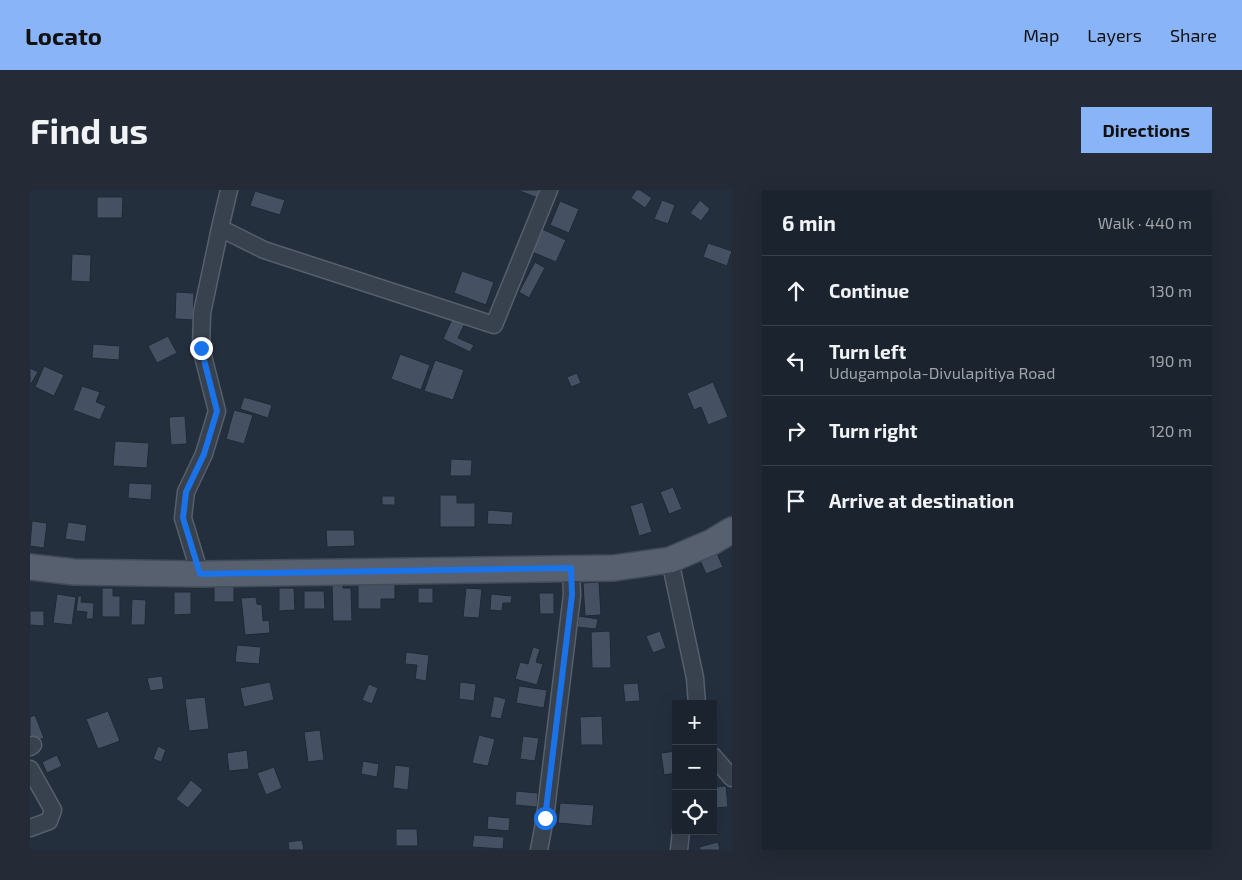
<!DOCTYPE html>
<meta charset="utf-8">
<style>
body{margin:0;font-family:"Exo 2",sans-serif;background:#242b36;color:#f1f3f6}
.controls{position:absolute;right:15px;bottom:15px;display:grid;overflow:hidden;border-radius:0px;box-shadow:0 5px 20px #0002}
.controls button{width:45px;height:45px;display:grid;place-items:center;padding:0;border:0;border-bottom:1px solid #39404a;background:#1b232e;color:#f1f3f6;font:25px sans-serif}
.stop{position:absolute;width:15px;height:15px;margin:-11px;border:4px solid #1a73e8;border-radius:50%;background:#fff}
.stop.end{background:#1a73e8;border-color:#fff;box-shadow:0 1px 5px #0008}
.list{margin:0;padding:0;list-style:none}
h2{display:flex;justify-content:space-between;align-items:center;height:65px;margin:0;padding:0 20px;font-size:21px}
h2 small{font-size:16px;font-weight:400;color:#a0a4aa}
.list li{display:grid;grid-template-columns:32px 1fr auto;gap:15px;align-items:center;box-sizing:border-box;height:70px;padding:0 20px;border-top:1px solid #39404a}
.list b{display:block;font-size:19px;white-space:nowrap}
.list p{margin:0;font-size:16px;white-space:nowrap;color:#a0a4aa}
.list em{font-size:16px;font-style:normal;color:#a0a4aa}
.icon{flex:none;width:28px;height:28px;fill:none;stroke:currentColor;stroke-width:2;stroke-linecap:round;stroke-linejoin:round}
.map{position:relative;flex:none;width:702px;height:660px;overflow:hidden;border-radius:0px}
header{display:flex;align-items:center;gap:30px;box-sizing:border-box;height:70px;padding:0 25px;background:#8ab4f8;color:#111}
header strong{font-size:24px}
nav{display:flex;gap:28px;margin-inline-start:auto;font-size:18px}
.intro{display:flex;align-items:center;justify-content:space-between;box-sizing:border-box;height:120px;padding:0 30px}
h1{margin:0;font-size:35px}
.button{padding:12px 22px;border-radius:0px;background:#8ab4f8;color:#111;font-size:18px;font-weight:700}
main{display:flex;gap:30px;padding:0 30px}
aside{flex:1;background:#1b232e;border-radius:0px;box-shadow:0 5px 20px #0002}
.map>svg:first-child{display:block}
.building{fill:#455162;stroke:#1f2835}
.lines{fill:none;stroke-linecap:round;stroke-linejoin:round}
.street-casing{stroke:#565f6c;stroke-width:19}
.primary-casing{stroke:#414a57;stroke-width:28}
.street{stroke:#38414e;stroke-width:16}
.primary{stroke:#56606e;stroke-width:25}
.route{stroke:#1a73e8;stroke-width:6}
</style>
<header>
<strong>Locato</strong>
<nav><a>Map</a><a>Layers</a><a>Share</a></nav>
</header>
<div class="intro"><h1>Find us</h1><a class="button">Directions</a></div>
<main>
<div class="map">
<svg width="702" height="660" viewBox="0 0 702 660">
<rect width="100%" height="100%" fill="#242f3e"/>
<path class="building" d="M487 0H511L508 8Z
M606 0H610L622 8 615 18 601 8Z
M225 1 255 10 250 25 220 16Z
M67 7H93L92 28H67Z
M632 10 645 15 638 34 624 29Z
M670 10 680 19 671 31 660 23Z
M530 11 549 19 539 43 520 35Z
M512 39 536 50 526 72 502 62Z
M678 53 702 61 697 76 673 67Z
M42 64 61 65 60 92 41 91Z
M505 72 515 78 499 108 489 102Z
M432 81 464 92 456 115 424 103Z
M146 102 164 103 163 130 145 129Z
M424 125 436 131 428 148 444 155 440 162 413 149Z
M138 146 147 163 127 173 118 156Z
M63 154 90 156 89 170 62 168Z
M370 164 400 175 391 200 361 189Z
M405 170 434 180 423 210 394 201Z
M14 176 34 185 24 206 5 197Z
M0 178 8 182 1 194 0 193Z
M547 183 551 193 541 197 537 187Z
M683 192 698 227 678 235 671 217 664 220 657 203Z
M52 196 70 202 66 212 76 216 70 230 43 220Z
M214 207 242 215 238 228 210 219Z
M204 220 223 225 214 254 196 249Z
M155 226 157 254 141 255 139 227Z
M85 251 119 253 117 278 83 276Z
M421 269 442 270 441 286H420Z
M99 293 122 294 121 310 98 308Z
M643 297 652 319 639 324 630 302Z
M410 305H427V313H445V337H410Z
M352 306H365V315H352Z
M613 312 622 342 609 346 600 316Z
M458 320 483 322 482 335 457 334Z
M2 331 17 333 14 358 0 356Z
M38 332 57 335 55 352 35 349Z
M296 340H324L325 356 297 357Z
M686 361 693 377 676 384 669 368Z
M302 392H313V398H321L322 431H303Z
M328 392H365V409H351V419H328Z
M569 392 571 425 555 426 553 393Z
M184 396H204V412H184Z
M72 398H83V406H90V427H72Z
M249 398H264L265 420 249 421Z
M388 398H403V413H388Z
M436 398 452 399 449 428 433 427Z
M274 401H294L295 419H274Z
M144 402H161V424L144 425Z
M509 403H524V424H510Z
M27 404 46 407 42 435 23 433Z
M461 404 482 406 481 413H473L472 421 460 420Z
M48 406H52L51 412 64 413 63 429H56L57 422 46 421Z
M226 407 227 414 232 415 233 431 239 430 240 443 215 445 211 408Z
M102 409 116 410 115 435H101Z
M0 421H14V436L0 435Z
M549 426 568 429 566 439 547 437Z
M580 441 581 478H562L561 442Z
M630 441 636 458 623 463 616 446Z
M207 455 231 457 229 474 205 472Z
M503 457 510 459 506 472 513 474 507 495 485 489 490 472 498 474Z
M376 462 399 465 396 491 385 489 387 475 375 474Z
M132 486 134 499 120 501 117 488Z
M240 492 244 510 214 517 210 498Z
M430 492 446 494 444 511 429 509Z
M608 493 610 511 595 512 593 494Z
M339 494 348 498 342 514 332 510Z
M489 496 517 500 514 518 486 513Z
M464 506 476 509 471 529 460 527Z
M175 507 179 539 159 541 155 509Z
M78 521 90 551 68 559 56 529Z
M5 525 14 548 1 553 0 549V527Z
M572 526 573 555H551L550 527Z
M290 540 294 570 278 572 274 542Z
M449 545 465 549 458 576 442 573Z
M493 546 509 548 505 571 490 569Z
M128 556 136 560 131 572 123 569Z
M217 560 219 579 199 581 197 563Z
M646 561V583L634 585 631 563Z
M27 565 32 576 17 583 12 572Z
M333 571 349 574 347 587 331 584Z
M365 575 380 577 378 600 363 598Z
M244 577 252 598 236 605 227 583Z
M161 590 173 600 158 618 146 609Z
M696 596 698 617 683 618V597Z
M486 601 508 603 507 617 485 615Z
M530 613 564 615 562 636 528 633Z
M458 626 480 628 479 641 457 639Z
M366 639H387L388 656H366Z
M444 645 474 647 473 659 442 657Z
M272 650 274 660H259L258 652Z
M688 652 690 660H670L669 657Z"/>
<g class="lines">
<defs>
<path id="street" d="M190 38 234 60 464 135 519 0
M640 370 665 488 667 514
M170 384 153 328 156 302 174 264 187 221 171 158 172 123 190 38 199 0
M0 557 3 555
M683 566 702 588
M0 579 23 620 19 631 0 638
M509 660 515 628 542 405 541 378
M649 660 651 641"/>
<path id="primary" d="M0 377 44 382 170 384 584 378 640 370 682 352 702 340"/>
</defs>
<use href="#street" class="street-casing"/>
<use href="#primary" class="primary-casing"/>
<use href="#street" class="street"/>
<use href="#primary" class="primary"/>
</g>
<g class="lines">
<path class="route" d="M171 158 187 221 174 264 156 302 153 328 170 384 541 378 542 405 515 628"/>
</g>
</svg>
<div class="controls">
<button>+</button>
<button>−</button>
<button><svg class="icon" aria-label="locate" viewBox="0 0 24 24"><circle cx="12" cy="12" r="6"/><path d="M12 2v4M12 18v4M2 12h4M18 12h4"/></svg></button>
</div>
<div class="stop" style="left:515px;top:628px"></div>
<div class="stop end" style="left:171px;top:158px"></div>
</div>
<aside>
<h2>6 min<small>Walk · 440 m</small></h2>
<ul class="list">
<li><svg class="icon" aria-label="ahead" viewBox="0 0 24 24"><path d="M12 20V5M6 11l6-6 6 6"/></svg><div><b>Continue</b></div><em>130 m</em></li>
<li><svg class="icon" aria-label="left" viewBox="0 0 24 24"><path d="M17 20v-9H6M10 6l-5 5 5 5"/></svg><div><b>Turn left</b><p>Udugampola-Divulapitiya Road</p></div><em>190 m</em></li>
<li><svg class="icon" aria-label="right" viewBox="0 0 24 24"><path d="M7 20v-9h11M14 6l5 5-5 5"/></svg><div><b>Turn right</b></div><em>120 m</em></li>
<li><svg class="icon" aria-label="arrive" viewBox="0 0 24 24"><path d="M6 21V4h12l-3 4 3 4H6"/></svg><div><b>Arrive at destination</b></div></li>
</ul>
</aside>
</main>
